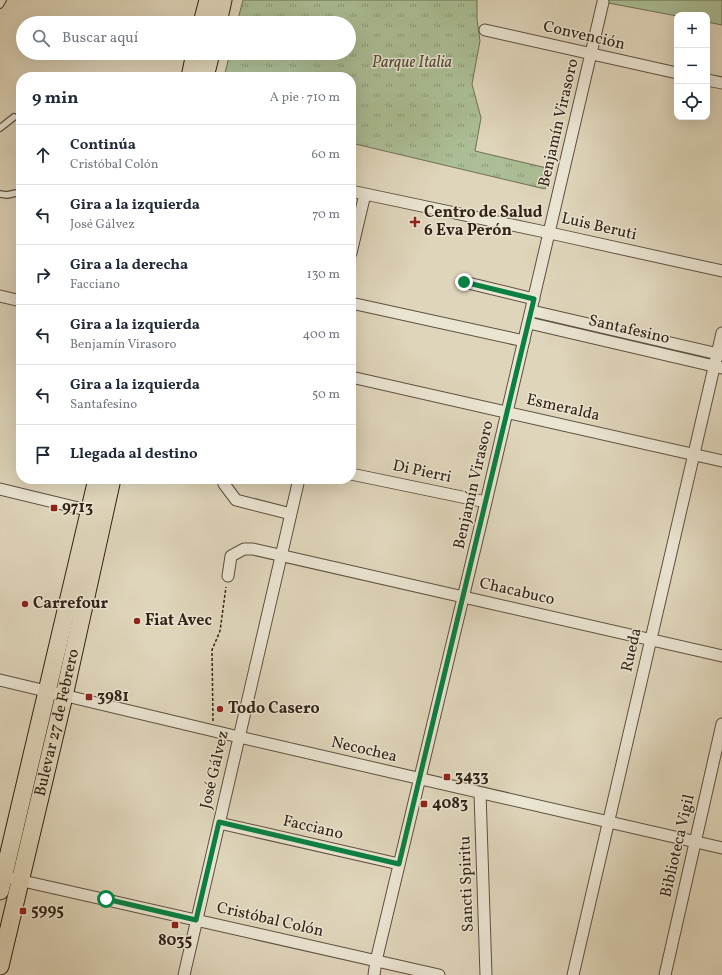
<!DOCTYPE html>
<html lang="es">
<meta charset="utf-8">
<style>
body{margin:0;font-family:Vollkorn,serif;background:#f6f6f7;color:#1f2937}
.controls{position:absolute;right:12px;top:12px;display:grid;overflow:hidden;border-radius:8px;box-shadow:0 4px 16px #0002}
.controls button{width:36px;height:36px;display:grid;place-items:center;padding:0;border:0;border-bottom:1px solid #e0e1e3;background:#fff;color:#1f2937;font:20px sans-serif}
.stop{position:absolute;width:12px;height:12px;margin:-9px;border:3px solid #0b8043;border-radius:50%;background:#fff}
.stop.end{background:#0b8043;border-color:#fff;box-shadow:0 1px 4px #0008}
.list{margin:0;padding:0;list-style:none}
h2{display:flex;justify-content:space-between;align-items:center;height:52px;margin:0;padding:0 16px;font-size:17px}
h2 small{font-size:13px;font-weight:400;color:#747a83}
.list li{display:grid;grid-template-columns:26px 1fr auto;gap:12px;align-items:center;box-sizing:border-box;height:60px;padding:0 16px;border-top:1px solid #e0e1e3}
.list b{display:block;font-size:15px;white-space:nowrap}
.list p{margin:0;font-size:13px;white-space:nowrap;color:#747a83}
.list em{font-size:13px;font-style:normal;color:#747a83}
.icon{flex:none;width:22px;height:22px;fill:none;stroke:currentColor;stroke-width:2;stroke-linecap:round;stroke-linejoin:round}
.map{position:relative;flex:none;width:722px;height:975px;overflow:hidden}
.search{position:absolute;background:#fff;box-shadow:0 4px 16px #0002;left:16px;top:16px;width:340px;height:44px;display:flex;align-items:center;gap:10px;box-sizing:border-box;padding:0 14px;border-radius:22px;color:#747a83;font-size:15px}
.panel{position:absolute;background:#fff;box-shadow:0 4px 16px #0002;left:16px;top:72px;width:340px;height:412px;border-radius:16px}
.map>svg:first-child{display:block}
.green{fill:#abbe95;stroke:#6f7056}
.park{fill:url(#park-tufts);stroke:#6f7056}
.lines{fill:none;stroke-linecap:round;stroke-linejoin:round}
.lane-casing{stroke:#5e503f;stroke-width:8}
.street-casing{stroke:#5e503f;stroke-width:13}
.primary-casing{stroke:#332316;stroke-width:19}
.path{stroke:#332316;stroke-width:1.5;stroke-dasharray:3 2;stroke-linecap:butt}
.lane{stroke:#eae4d2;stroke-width:5.5}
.street{stroke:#eae4d2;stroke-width:11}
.primary{stroke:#dfd5ba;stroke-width:17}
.route{stroke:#0b8043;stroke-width:5}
.poi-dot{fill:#8f2418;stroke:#eae4d2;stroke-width:1.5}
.labels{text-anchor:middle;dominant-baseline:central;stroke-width:3;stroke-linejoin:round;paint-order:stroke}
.street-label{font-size:16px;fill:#332316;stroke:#eae4d2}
.park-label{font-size:16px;font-style:italic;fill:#514a36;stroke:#eae4d2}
.poi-label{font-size:16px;font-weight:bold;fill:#332316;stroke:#eae4d2;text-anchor:start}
</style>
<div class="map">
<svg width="722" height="975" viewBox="0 0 722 975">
<defs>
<pattern id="park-tufts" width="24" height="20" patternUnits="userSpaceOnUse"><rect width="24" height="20" fill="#abbe95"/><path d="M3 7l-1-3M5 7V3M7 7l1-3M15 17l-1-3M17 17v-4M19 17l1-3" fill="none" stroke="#8c9a79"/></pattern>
</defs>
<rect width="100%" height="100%" fill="#dfd5ba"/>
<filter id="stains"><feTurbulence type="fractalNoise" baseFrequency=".005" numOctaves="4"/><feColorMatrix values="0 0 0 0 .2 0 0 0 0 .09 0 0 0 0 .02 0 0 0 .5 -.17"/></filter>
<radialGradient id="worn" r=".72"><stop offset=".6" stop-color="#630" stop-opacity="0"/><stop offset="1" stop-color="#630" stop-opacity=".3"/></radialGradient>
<path class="green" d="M597 0H722V25L707 22V15H677V16L603 2Z"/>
<path class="park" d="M243 0H477V19L480 41 472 84 481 118 475 151 551 169 545 189 351 143V77H224L230 53H349V23H237Z"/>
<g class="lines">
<defs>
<path id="lane" d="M0 5 3 0
M0 128 14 117
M0 194 7 195 21 192"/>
<path id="street" d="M485 30 677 73
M707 80 722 83
M351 191 550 233 722 271
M351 253 365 194
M464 282 534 299
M0 296 21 301
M351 303 524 341
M532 311 722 355
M529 323 722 368
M351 377 722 461
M351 474 486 502
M225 479 224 484 236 500 291 514
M0 489 95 512
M228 576 231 556 244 549H253L722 656
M0 680 239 737 722 848
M480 793 486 975
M219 823 399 864
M14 879 439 975
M184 975 299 479
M374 975 376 961 486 502 603 2
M573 975 722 333
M665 975 722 724"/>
<g id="primary">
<path d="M202 23 208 0"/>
<path d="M218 23 223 0"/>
<path d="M190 77 195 53"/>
<path d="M205 77 211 53"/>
<path d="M0 891 97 479"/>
<path id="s1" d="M0 966 64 696 112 479"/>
</g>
</defs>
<use href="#lane" class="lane-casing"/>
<use href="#street" class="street-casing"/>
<use href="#primary" class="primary-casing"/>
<path class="path" d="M213 721 212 650 220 631 226 587"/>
<use href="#lane" class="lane"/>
<use href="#street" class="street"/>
<use href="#primary" class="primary"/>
</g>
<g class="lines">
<path class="route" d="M106 899 196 920 219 822 399 864 534 299 464 282"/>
</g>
<g class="poi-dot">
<path d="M413 216h4v4h4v4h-4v4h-4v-4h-4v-4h4z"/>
<rect x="50" y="504" width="8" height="8" rx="2"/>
<circle cx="25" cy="604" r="4"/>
<circle cx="137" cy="621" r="4"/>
<rect x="85" y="693" width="8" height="8" rx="2"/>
<circle cx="220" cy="709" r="4"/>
<rect x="443" y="773" width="8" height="8" rx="2"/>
<rect x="420" y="800" width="8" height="8" rx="2"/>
<rect x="19" y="907" width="8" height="8" rx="2"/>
<rect x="171" y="921" width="8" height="8" rx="2"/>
</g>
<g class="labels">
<g class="street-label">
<text transform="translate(584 36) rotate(13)">Convención</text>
<text transform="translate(559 123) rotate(-77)">Benjamín Virasoro</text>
<text transform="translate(599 227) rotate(13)">Luis Beruti</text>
<text transform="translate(629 330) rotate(13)">Santafesino</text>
<text transform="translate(563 408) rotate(13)">Esmeralda</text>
<text transform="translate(422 472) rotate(12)">Di Pierri</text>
<text transform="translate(474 485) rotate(-77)">Benjamín Virasoro</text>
<text transform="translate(517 592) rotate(13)">Chacabuco</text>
<text transform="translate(632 650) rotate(-77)">Rueda</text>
<text stroke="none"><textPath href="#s1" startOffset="250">Bulevar 27 de Febrero</textPath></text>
<text transform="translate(364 750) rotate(13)">Necochea</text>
<text transform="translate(215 770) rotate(-77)">José Gálvez</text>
<text transform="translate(313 828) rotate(13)">Facciano</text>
<text transform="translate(678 846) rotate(-77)">Biblioteca Vigil</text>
<text transform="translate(467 884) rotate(-92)">Sancti Spiritu</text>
<text transform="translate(270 920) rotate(13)">Cristóbal Colón</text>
</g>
<g class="park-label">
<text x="412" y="63">Parque Italia</text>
</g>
<g class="poi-label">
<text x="424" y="213">Centro de Salud<tspan x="424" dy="18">6 Eva Perón</tspan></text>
<text x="62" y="508">9713</text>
<text x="33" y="604">Carrefour</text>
<text x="145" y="621">Fiat Avec</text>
<text x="97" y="697">3981</text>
<text x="228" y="709">Todo Casero</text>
<text x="455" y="777">3433</text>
<text x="432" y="804">4083</text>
<text x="31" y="911">5995</text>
<text x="175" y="941" text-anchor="middle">8035</text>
</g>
</g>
<rect width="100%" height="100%" filter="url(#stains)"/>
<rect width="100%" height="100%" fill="url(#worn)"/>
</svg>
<div class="controls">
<button>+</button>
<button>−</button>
<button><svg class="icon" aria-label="locate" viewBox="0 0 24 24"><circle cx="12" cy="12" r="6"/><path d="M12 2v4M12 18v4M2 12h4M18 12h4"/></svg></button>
</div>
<div class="stop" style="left:106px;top:899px"></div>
<div class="stop end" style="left:464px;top:282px"></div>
<div class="search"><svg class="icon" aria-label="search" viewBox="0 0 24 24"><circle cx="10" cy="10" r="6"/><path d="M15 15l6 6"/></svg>Buscar aquí</div>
<section class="panel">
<h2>9 min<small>A pie · 710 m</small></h2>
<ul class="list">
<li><svg class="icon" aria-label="ahead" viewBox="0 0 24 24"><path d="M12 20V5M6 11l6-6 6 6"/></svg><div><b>Continúa</b><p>Cristóbal Colón</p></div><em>60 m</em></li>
<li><svg class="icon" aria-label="left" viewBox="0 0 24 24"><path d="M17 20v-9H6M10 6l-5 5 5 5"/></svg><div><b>Gira a la izquierda</b><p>José Gálvez</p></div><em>70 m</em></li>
<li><svg class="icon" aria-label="right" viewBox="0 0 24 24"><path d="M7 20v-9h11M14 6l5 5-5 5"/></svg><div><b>Gira a la derecha</b><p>Facciano</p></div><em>130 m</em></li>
<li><svg class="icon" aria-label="left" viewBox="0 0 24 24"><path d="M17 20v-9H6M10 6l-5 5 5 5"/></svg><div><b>Gira a la izquierda</b><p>Benjamín Virasoro</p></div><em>400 m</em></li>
<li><svg class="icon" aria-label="left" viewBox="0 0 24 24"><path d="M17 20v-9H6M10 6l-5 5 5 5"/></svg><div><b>Gira a la izquierda</b><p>Santafesino</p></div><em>50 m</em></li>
<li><svg class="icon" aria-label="arrive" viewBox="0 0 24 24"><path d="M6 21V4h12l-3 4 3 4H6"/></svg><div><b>Llegada al destino</b></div></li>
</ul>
</section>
</div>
